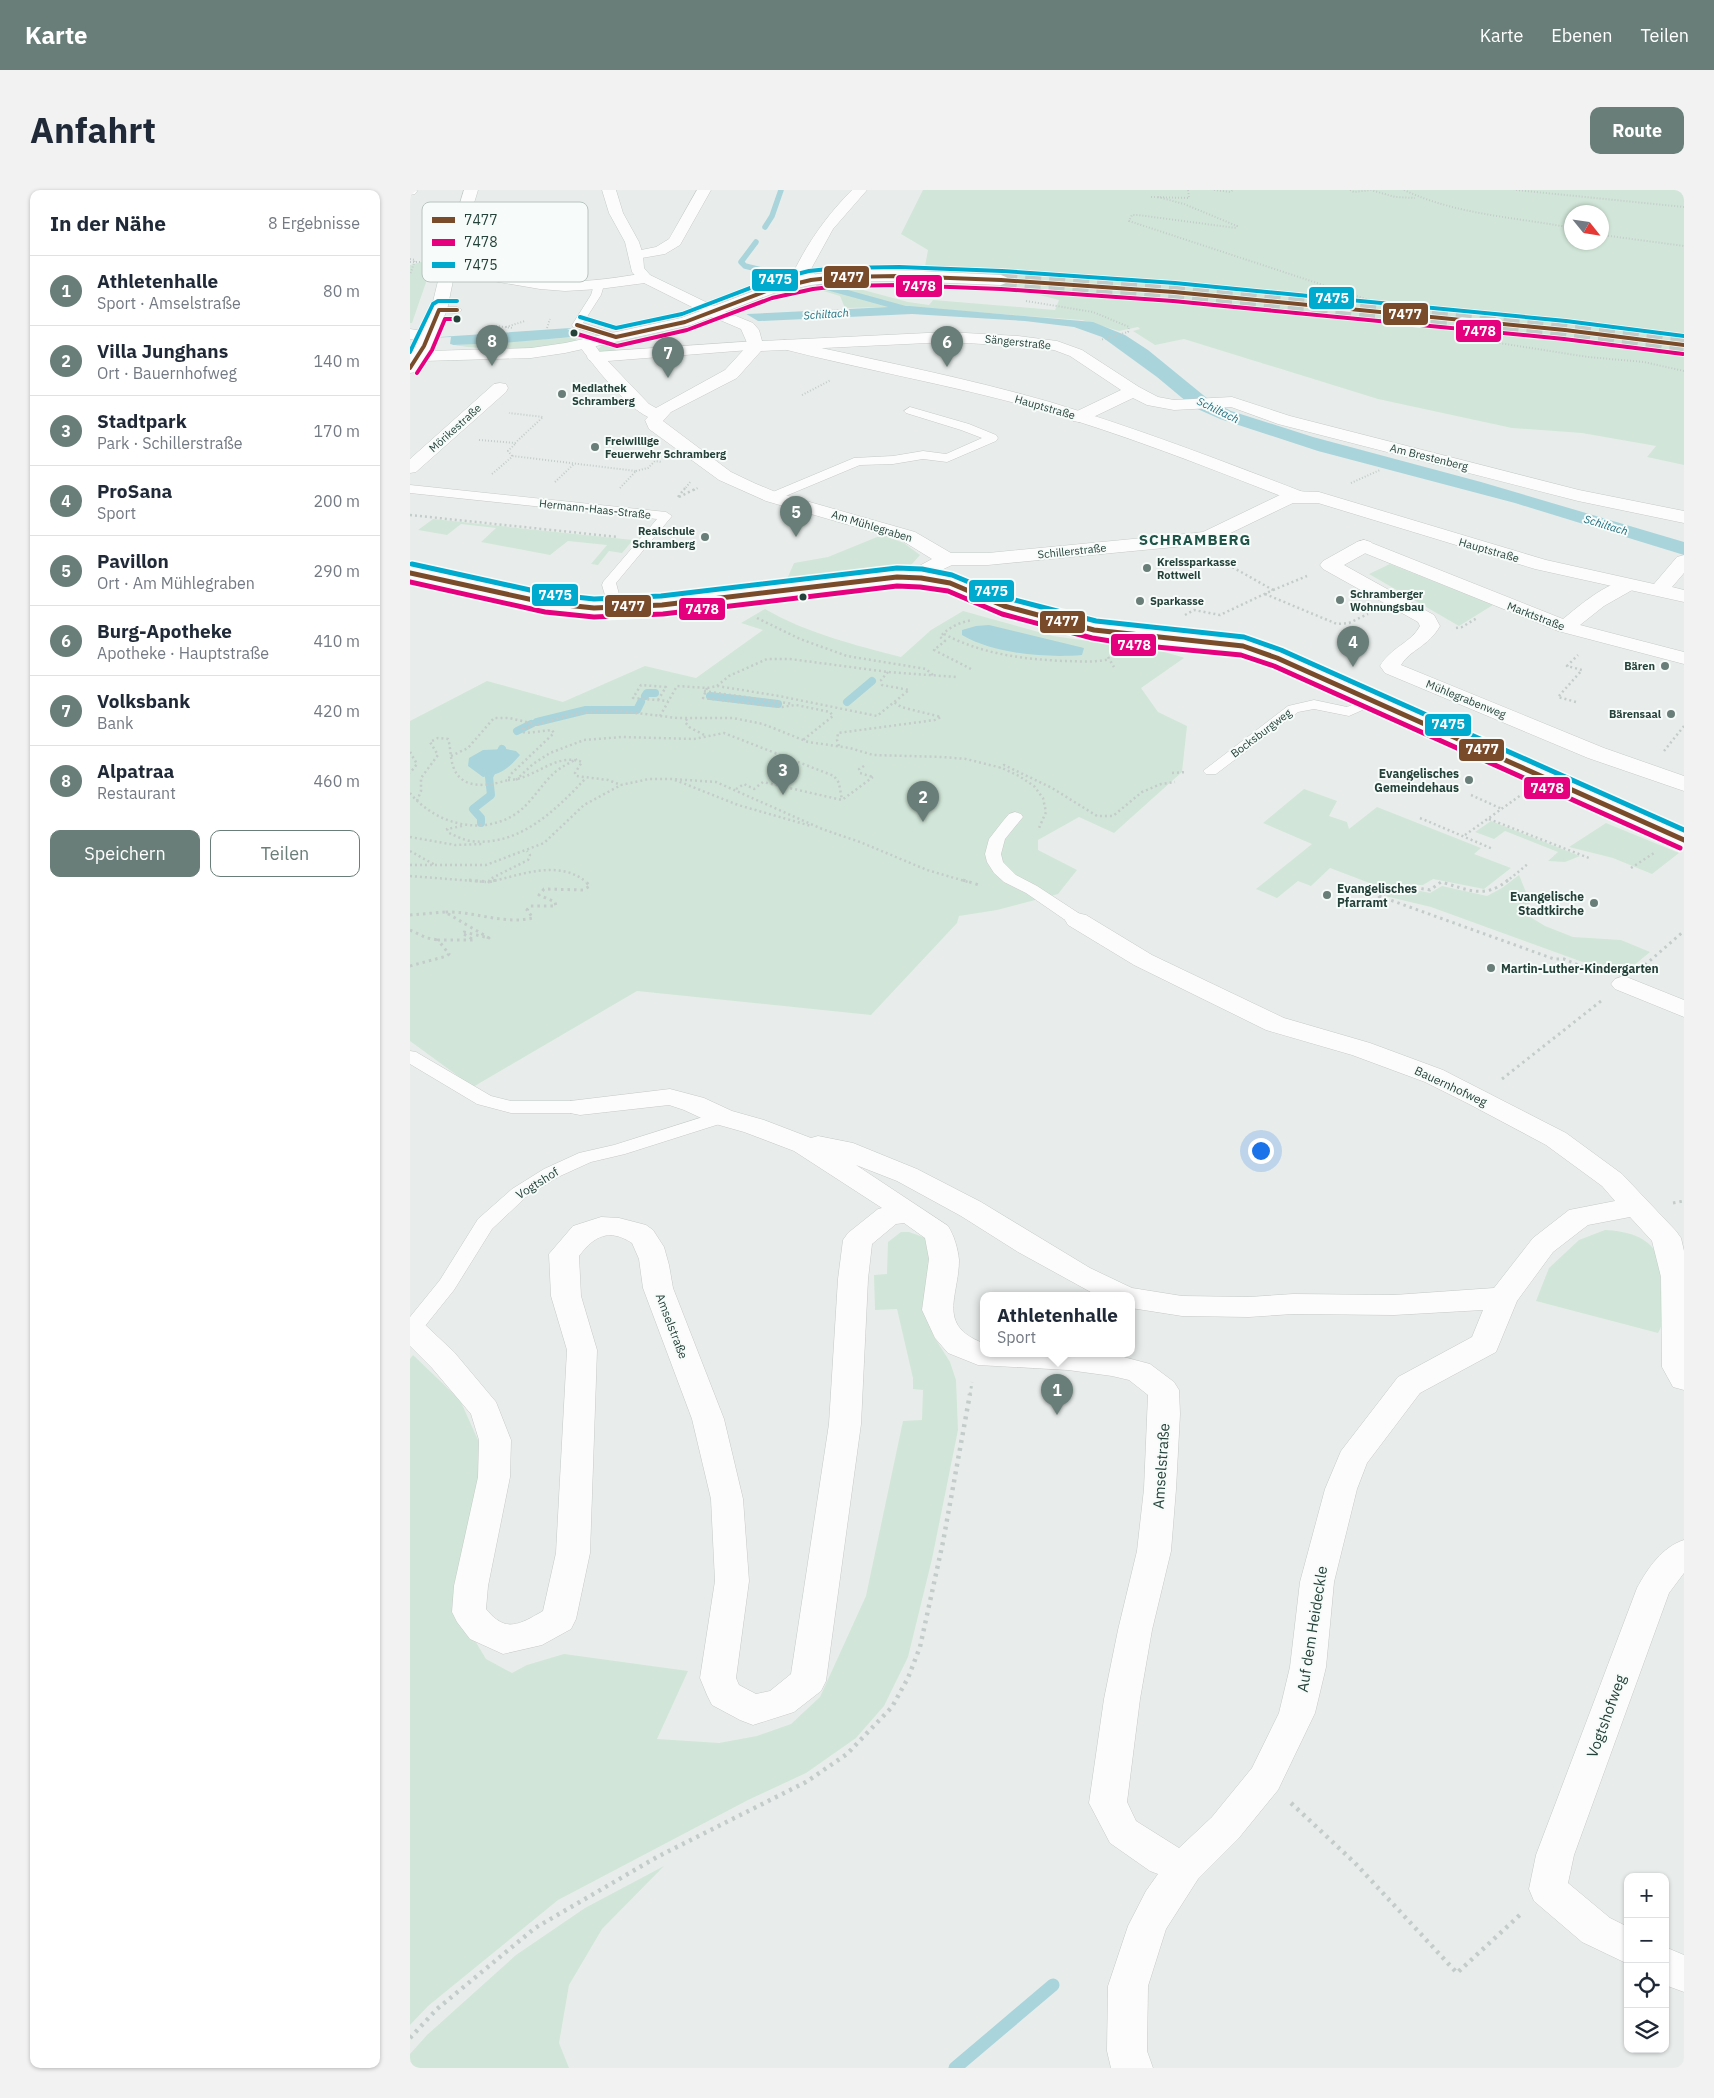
<!DOCTYPE html>
<html lang="de">
<meta charset="utf-8">
<style>
body{margin:0;font-family:"IBM Plex Sans",sans-serif;background:#f2f2f3;color:#1f2937}
.controls{position:absolute;right:15px;bottom:15px;display:grid;overflow:hidden;border-radius:10px;box-shadow:0 1px 4px #0004}
.controls button{width:45px;height:45px;display:grid;place-items:center;padding:0;border:0;border-bottom:1px solid #e0e1e3;background:#fff;color:#1f2937;font:25px sans-serif}
.compass{position:absolute;left:1154px;top:15px;width:45px;height:45px;border-radius:50%;background:#fff;box-shadow:0 1px 4px #0004;rotate:120deg}
.you{position:absolute;left:850px;top:960px;width:18px;height:18px;margin:-12px;border:4px solid #fff;border-radius:50%;background:#1a73e8;box-shadow:0 0 0 8px #1a73e833}
.badge{display:grid;place-items:center;width:32px;height:32px;border-radius:50%;background:#697e78;color:#fff;font-size:16px;font-weight:700}
.pin{position:absolute;translate:-50% -41px;filter:drop-shadow(0 1px 2px #0008)}
.pin::after{content:'';position:absolute;top:26px;width:18px;height:15px;background:inherit;clip-path:polygon(0 0,100% 0,50% 100%)}
.popup{position:absolute;left:570px;top:1102px;width:155px;height:65px;box-sizing:border-box;display:grid;place-content:center;border-radius:10px;background:#fff;filter:drop-shadow(0 1px 4px #0005);font-size:16px;white-space:nowrap;color:#747a83}
.popup b{font-size:19px;color:#1f2937}
.popup::after{content:'';position:absolute;left:50%;top:100%;margin-left:-10px;border:10px solid transparent;border-top-color:#fff}
.list{margin:0;padding:0;list-style:none}
h2{display:flex;justify-content:space-between;align-items:center;height:65px;margin:0;padding:0 20px;font-size:21px}
h2 small{font-size:16px;font-weight:400;color:#747a83}
.list li{display:grid;grid-template-columns:32px 1fr auto;gap:15px;align-items:center;box-sizing:border-box;height:70px;padding:0 20px;border-top:1px solid #e0e1e3}
.list b{display:block;font-size:19px;white-space:nowrap}
.list p{margin:0;font-size:16px;white-space:nowrap;color:#747a83}
.list em{font-size:16px;font-style:normal;color:#747a83}
.actions{display:flex;gap:10px;padding:15px 20px}
.actions a{flex:1;padding:11px 0;border:1px solid #697e78;border-radius:10px;text-align:center;font-size:18px;color:#697e78}
.actions .main{background:#697e78;color:#fff}
.icon{flex:none;width:28px;height:28px;fill:none;stroke:currentColor;stroke-width:2;stroke-linecap:round;stroke-linejoin:round}
.map{position:relative;flex:none;width:1274px;height:1878px;overflow:hidden;border-radius:10px}
header{display:flex;align-items:center;gap:30px;box-sizing:border-box;height:70px;padding:0 25px;background:#697e78;color:#fff}
header strong{font-size:24px}
nav{display:flex;gap:28px;margin-inline-start:auto;font-size:18px}
.intro{display:flex;align-items:center;justify-content:space-between;box-sizing:border-box;height:120px;padding:0 30px}
h1{margin:0;font-size:35px}
.button{padding:12px 22px;border-radius:10px;background:#697e78;color:#fff;font-size:18px;font-weight:700}
main{display:flex;gap:30px;padding:0 30px}
aside{flex:1;background:#fff;border-radius:10px;box-shadow:0 1px 4px #0004}
.map>svg:first-child{display:block}
.green{fill:#d1e6d8;fill-rule:evenodd}
.water{fill:#a9d4db}
.pier{fill:#e8edeb}
.lines{fill:none;stroke-linecap:round;stroke-linejoin:round}
.stream-far2{stroke:#a9d4db;stroke-width:5.5}
.stream-far1{stroke:#a9d4db;stroke-width:8}
.stream{stroke:#a9d4db;stroke-width:13}
.secondary-tunnel{stroke:#c1cbc8;stroke-width:16;stroke-dasharray:16 8;stroke-linecap:butt}
.service-casing{stroke:#c5cac8;stroke-width:1}
.pedestrian-casing{stroke:#c5cac8;stroke-width:1}
.minor-casing{stroke:#c5cac8;stroke-width:1}
.secondary-casing{stroke:#c3cbc8;stroke-width:1}
.path-far3{stroke:#c3ccca;stroke-width:2;stroke-dasharray:1 2;stroke-linecap:butt}
.path-far2{stroke:#c3ccca;stroke-width:2.5;stroke-dasharray:2 3;stroke-linecap:butt}
.path-far1{stroke:#c3ccca;stroke-width:3;stroke-dasharray:2.5 4;stroke-linecap:butt}
.path{stroke:#c3ccca;stroke-width:4.5;stroke-dasharray:3 5;stroke-linecap:butt}
.service{fill:#fcfcfc;fill-rule:evenodd}
.pedestrian{fill:#fcfcfc;fill-rule:evenodd}
.minor{fill:#fcfcfc;fill-rule:evenodd}
.secondary{fill:#fcfcfc;fill-rule:evenodd}
.bus-1-far1-casing{stroke:#f7fbf9;stroke-width:5.5}
.bus-1-casing{stroke:#f7fbf9;stroke-width:8}
.bus-2-far1-casing{stroke:#f7fbf9;stroke-width:5.5}
.bus-2-casing{stroke:#f7fbf9;stroke-width:8}
.bus-3-far1-casing{stroke:#f7fbf9;stroke-width:5.5}
.bus-3-casing{stroke:#f7fbf9;stroke-width:8}
.bus-1-far1{stroke:#7a4b2a;stroke-width:4}
.bus-1{stroke:#7a4b2a;stroke-width:5}
.bus-2-far1{stroke:#e5007d;stroke-width:4}
.bus-2{stroke:#e5007d;stroke-width:5}
.bus-3-far1{stroke:#00a9ce;stroke-width:4}
.bus-3{stroke:#00a9ce;stroke-width:5}
.bus-dot{fill:#24423a;stroke:#f7fbf9;stroke-width:2}
.poi-dot{fill:#697e78;stroke:#f7fbf9;stroke-width:2}
.labels{text-anchor:middle;dominant-baseline:central;stroke-width:4;stroke-linejoin:round;paint-order:stroke}
.far-water-label{font-size:11px;font-style:italic;fill:#1c6f80;stroke:#f7fbf9}
.far-street-label{font-size:11px;fill:#24423a;stroke:#f7fbf9}
.far-poi-label{font-size:11px;font-weight:bold;fill:#24423a;stroke:#f7fbf9;text-anchor:start}
.poi-label{font-size:12px;font-weight:bold;fill:#24423a;stroke:#f7fbf9;text-anchor:end}
.street-label{font-size:12px;fill:#24423a;stroke:#f7fbf9}
.far-district-label{font-size:15px;font-weight:bold;letter-spacing:1px;fill:#1f5548;stroke:#f7fbf9}
.near-street-label{font-size:15px;fill:#24423a;stroke:#f7fbf9}
.key{fill:#f7fbf9;stroke:#b8c4c0;stroke-width:1}
.key-label{font-size:14px;fill:#24423a}
.line-badge{stroke:#f7fbf9;stroke-width:2}
.badge-label{font-size:14px;text-anchor:middle;font-weight:bold;fill:#fff}
</style>
<header>
<strong>Karte</strong>
<nav><a>Karte</a><a>Ebenen</a><a>Teilen</a></nav>
</header>
<div class="intro"><h1>Anfahrt</h1><a class="button">Route</a></div>
<main>
<aside>
<h2>In der Nähe<small>8 Ergebnisse</small></h2>
<ul class="list">
<li><span class="badge">1</span><div><b>Athletenhalle</b><p>Sport · Amselstraße</p></div><em>80 m</em></li>
<li><span class="badge">2</span><div><b>Villa Junghans</b><p>Ort · Bauernhofweg</p></div><em>140 m</em></li>
<li><span class="badge">3</span><div><b>Stadtpark</b><p>Park · Schillerstraße</p></div><em>170 m</em></li>
<li><span class="badge">4</span><div><b>ProSana</b><p>Sport</p></div><em>200 m</em></li>
<li><span class="badge">5</span><div><b>Pavillon</b><p>Ort · Am Mühlegraben</p></div><em>290 m</em></li>
<li><span class="badge">6</span><div><b>Burg-Apotheke</b><p>Apotheke · Hauptstraße</p></div><em>410 m</em></li>
<li><span class="badge">7</span><div><b>Volksbank</b><p>Bank</p></div><em>420 m</em></li>
<li><span class="badge">8</span><div><b>Alpatraa</b><p>Restaurant</p></div><em>460 m</em></li>
</ul>
<div class="actions"><a class="main">Speichern</a><a>Teilen</a></div>
</aside>
<div class="map">
<svg width="1274" height="1878" viewBox="0 0 1274 1878">
<rect width="100%" height="100%" fill="#e8edeb"/>
<path class="green" d="M513 0H1274V275L1237 267 1246 256 1172 243 1102 238 968 209 774 149 745 155 723 141 730 139 728 137 709 141 672 130 495 117 415 95 427 93 498 112 519 115 523 110 645 120 649 110 594 96 596 88 589 85 514 82 518 60 491 44ZM1162 22H1192V52H1162Z
M11 72 22 75 2 133H0V75Z
M405 96 482 117 435 118 430 106 400 97Z
M253 142 254 146 217 154 200 162H187L188 159 193 155Z
M169 147C155 164 65 159 43 155Z
M23 329 223 350 212 363 199 361 188 375 181 374 197 355 158 351 140 365 71 352 86 338 51 334 37 345 8 340Z
M472 345 494 353 510 365 502 374 493 379 377 389 384 373 418 367Z
M980 374 1083 415 1049 436 959 384Z
M355 419C396 443 445 455 491 467L521 440 553 421 643 446 754 462 772 467 774 468 731 498 748 522 777 536 772 582 704 643 669 627 628 650V660L667 680 648 704 587 720 549 726 547 733 461 825 227 801 63 897 0 851V531L77 491 153 512 235 476 286 488 353 440 331 433Z
M894 599 927 611 919 626 937 632 939 639 967 617 1071 658 1064 664 1101 678 1074 699 1023 689 1013 695 989 694 970 697 920 678 901 696 888 691 867 708 846 699 902 654 853 633Z
M1081 631 1170 666 1155 672 1138 671 1148 662 1095 641 1084 649 1065 642Z
M1196 633 1269 663 1242 684 1203 668 1159 657Z
M1109 685 1120 712 1117 725 1135 736 1163 747 1211 750 1240 762 1211 786 1021 717 975 706 996 698 1020 703 1032 696 1077 706 1092 698Z
M1195 1040C1215 1041 1240 1046 1248 1067 1251 1077 1250 1091 1251 1102 1253 1119 1257 1128 1248 1143L1126 1111 1139 1078 1169 1050Z
M491 1042H499L516 1048 520 1057V1135L523 1145 540 1172 546 1190 548 1240 522 1369 498 1467 474 1516 446 1548 396 1583 338 1610 148 1710 18 1816 0 1835V1169L3 1165 50 1210 68 1250 75 1293 49 1424 76 1469 102 1483 117 1475 154 1464 278 1481 247 1549 309 1553 347 1546 381 1534 410 1507 456 1406 493 1231 512 1230 513 1200 503 1199V1188L487 1119 465 1120 464 1085 477 1084 478 1052Z
M254 1676 192 1739 159 1795 149 1853 159 1878H0V1864L17 1845 106 1765 175 1718Z"/>
<path class="water" d="M499 116 683 132 715 145 738 160 798 209 821 221 903 247 1071 292 1274 352V365L1105 313 908 261 810 229 783 217 747 187 692 147 664 137 615 131 502 124 350 131 91 153 43 155 0 149 204 135 216 137 229 132 337 124Z
M579 435 674 458 672 465C636 468 584 464 552 445V440L566 436Z
M96 559 106 561 110 565C99 578 91 585 73 587L58 576 59 568 73 560Z"/>
<path class="pier" d="M333 122 353 134 308 137 287 135 262 140 166 150 169 144 157 139 204 134 216 137 224 136 229 132Z
M41 147 40 154 47 156 0 158V149Z"/>
<g class="lines">
<path class="stream-far2" d="M355 37 362 26 371 0
M346 52 331 72 335 76 372 85
M409 95 496 119"/>
<path class="stream-far1" d="M235 506 237 503H245
M300 506 368 514
M437 512 462 491
M127 532 176 520H227L231 512
M107 541 121 534
M71 633V628L63 619 81 605 79 587 92 559"/>
<path class="stream" d="M545 1878 643 1795"/>
<path class="secondary-tunnel" d="M591 90 933 117 1274 155"/>
<defs>
<path id="service" d="M189 92 194 95 191 105 173 133 210 145 211 147 210 149H202L163 137 162 135 181 105 184 95Z
M29 117H47L52 120 47 123 25 122 24 120Z
M500 217 559 234 586 245 588 248 586 251 537 272 513 269 483 274 450 275 366 310H358L356 307 358 304 444 268 483 266 513 261 536 264 572 248 551 240 496 223 494 221Z
M0 295 256 322 262 326 206 393 213 419 206 423 199 419 192 395 193 392 247 329 0 303Z
M961 507 966 508 968 511 966 514 939 526 904 519 888 522 806 584H796L793 581 878 516 904 510 937 517Z
M605 622 611 624 613 627 595 649 591 664 593 672 606 685 627 696 673 726 675 730 673 734H661L616 703 594 692 584 683 577 672 575 664 579 649 593 631 599 624Z
M0 861 6 862 81 906 101 911H170L177 913 179 917 177 921 170 923H101L67 914 0 874Z
M312 921 319 923 321 927 319 931 215 964 181 972 148 987 116 1007 82 1039 44 1100 7 1146 0 1148V1127L30 1090 68 1029 102 999 134 979 169 963 204 955Z"/>
<path id="pedestrian" d="M375 150C464 170 553 187 640 212 726 238 810 270 893 302L896 306 893 310 887 312 881 310C797 277 713 244 627 219 542 195 455 180 369 158L367 155 369 152Z
M346 151 352 153 354 156 352 159 185 172 179 170 177 167 179 164 185 162Z
M954 350 1153 429C1169 416 1203 386 1224 391L1227 395 1224 399 1194 416 1170 435 1274 462V474L1148 441 947 360 944 356 947 352Z"/>
<path id="minor" d="M0 0H8L5 4 0 5Z
M287 0H301L270 55 255 64 226 69 221 68 219 65 221 62 246 57 259 49Z
M442 0H457L423 39 401 79 409 90 406 93C395 96 389 89 385 79 400 49 419 23 442 0Z
M38 77C70 78 99 87 130 90 166 94 200 89 235 83L240 85 243 88 240 91 235 93 189 99 155 101 130 99 65 88 33 85 30 82 33 79Z
M304 117 343 133 349 140 352 151 538 142 608 146 647 151 672 160 729 197 748 207 764 210 822 207 880 226 1169 300 1274 321V333L1168 311 868 234 821 217 764 220 737 215 723 208 675 231 669 232 663 231 660 227 663 223 711 200 660 166 644 160 608 156 538 152 351 161 327 188 261 222 253 231 321 282 344 293 368 303 505 342 541 363H578L785 343 793 342 874 303 880 301 909 302 1136 370 1244 394 1267 367 1274 365V383L1262 397 1274 400V412L1125 379 908 313H883L806 350 785 355 578 375H542L523 384 518 392 511 394 504 392 501 388 509 376 522 369 491 350 356 311 309 290 239 239 235 230 238 227C215 216 183 175 168 154L170 151H182L191 164 239 214 246 218 315 180 338 155 331 139 298 125 296 122 298 119Z
M0 139 25 143 27 146 25 149 19 151 0 149Z
M90 193 96 194 98 198 96 202 6 282 0 283V269L84 194Z
M954 350 961 352 964 356 961 360 934 375 1024 425 1030 436C1018 457 1001 459 991 475L1194 558 1274 586V601L1178 568 975 483 970 476C981 457 1001 453 1010 436L1008 432 913 379 910 375 913 371 947 352Z
M667 723 676 725 742 765 874 828 960 853 1033 880 1156 943 1212 984 1266 1041 1271 1048 1274 1061V1200L1263 1197 1252 1177 1251 1087 1242 1051 1220 1027 1178 1035 1143 1062 1107 1111 1086 1162 1010 1203 957 1273 947 1299 924 1392 916 1477 905 1523 868 1600 828 1649 788 1689 756 1739 738 1796 737 1861 743 1878H701L697 1861 698 1796 718 1736 736 1701 748 1684 740 1681 700 1653 679 1613 694 1509 708 1440 727 1361 734 1299 738 1205 719 1190 702 1186 658 1180 568 1175 538 1163 525 1148 512 1120 519 1069 515 1048 494 1033 486 1034 462 1054 458 1089 451 1234 416 1491 411 1501 384 1522 343 1535 330 1530 302 1515 297 1505 290 1488 305 1391 301 1309 282 1229 233 1098 229 1069 222 1053C199 1038 184 1046 169 1066L171 1106 187 1160 180 1363 166 1429 161 1439 132 1455 93 1464 60 1449 47 1432 42 1422 44 1396 68 1287 69 1250 61 1224 22 1178 0 1156V1127L11 1131 44 1162 86 1212 101 1250 100 1287 78 1396 76 1419C96 1444 110 1434 133 1421L146 1363 157 1160 141 1106 139 1064 163 1036 191 1027 209 1028 236 1035 243 1040 254 1057 259 1075 263 1098 314 1229 333 1309 339 1391 326 1488 329 1495 346 1504 360 1501 381 1484 419 1234 428 1089 433 1050 438 1043 468 1019 472 1018 384 961 334 942 302 933 274 920 259 915 170 925 160 923 156 917 160 911 260 899 294 908 322 921 354 930 401 948 408 946 443 953 507 979 571 1012 680 1078 722 1098 772 1106 839 1107 883 1104 984 1105 1084 1098 1123 1048 1159 1020 1205 1011 1192 996 1136 955 1059 914 1015 892 942 865 856 840 724 775 658 735 655 730 658 725ZM446 975 487 991 551 1026 608 1062 688 1106H721V1118L772 1126 839 1127 883 1124 984 1125 1073 1120 1062 1147 988 1187 931 1261 915 1299 890 1392 880 1477 869 1523 842 1578 802 1627 769 1658 726 1631 717 1612 730 1509 742 1440 761 1361 766 1299 770 1224 769 1200 764 1192 740 1174 702 1164H573V1153C526 1135 549 1106 549 1070 548 1059 544 1045 538 1036Z
M1214 786 1274 810V827L1205 799 1201 794 1205 789Z
M1274 1350V1383L1259 1403 1164 1665 1158 1693 1200 1728 1218 1737V1774L1172 1752 1124 1711 1119 1699 1126 1665 1227 1398C1238 1378 1252 1357 1274 1350Z
M1255 1757 1274 1765V1802L1255 1795Z"/>
<path id="secondary" d="M54 0H68L48 66 37 120 19 161 121 158 155 153 271 128 290 121 230 91 222 82 215 52 199 23 192 0H206L213 23 229 52 233 65 234 78 240 85 304 116C336 104 367 91 401 85 461 75 531 83 591 85L596 87 599 90 596 93 591 95 489 91 428 92 401 95 364 103 281 135 155 163 121 168 13 171 6 182 0 183V161H3L6 156 21 120 34 66Z
M0 377 137 407 184 412 252 409 487 381 511 382 547 389 601 412 685 434 833 450 874 464 1274 641V657L860 472 829 462 726 452 684 446 587 420 535 398 511 394 487 393 252 421 184 424 137 419 0 389Z"/>
</defs>
<use href="#service" class="service-casing"/>
<use href="#pedestrian" class="pedestrian-casing"/>
<use href="#minor" class="minor-casing"/>
<use href="#secondary" class="secondary-casing"/>
<path class="path-far3" d="M804 0 820 2 823 0
M940 0 944 2 961 0 985 7 1005 8
M994 0C1047 25 1105 27 1162 38
M1106 0 1274 17
M741 7 779 8 778 0
M748 7 774 14 827 36 826 38 728 25H722L719 31 1089 153 1178 167 1234 172 1274 181
M1192 45 1274 56
M0 69 5 70 0 85
M0 72H14
M616 111 683 122 719 137 718 142 690 150
M86 136 103 138
M96 137 115 131
M137 138 140 129
M392 205 421 190
M69 250 105 253 133 227 99 223
M102 266 98 261 105 254
M226 281 238 278 245 271 252 272
M82 284 103 266 226 281 210 298
M145 292 164 274
M941 293 970 280
M274 300 281 291
M284 300 288 298"/>
<path class="path-far2" d="M268 307 275 298
M269 307 287 298
M0 325 208 347
M863 400 897 386
M855 404 927 434 939 433 958 424
M775 425 784 420 810 425 863 400 808 369
M347 428 390 449 437 466 516 479 524 486
M1046 438 1052 437 1067 428
M534 444C572 464 611 469 654 471 669 471 684 473 700 469
M698 467 704 477
M561 479 524 460 535 451 530 447C539 437 550 432 563 430
M307 496 319 486 357 469H380L478 482 546 487
M297 498 293 508 372 517 386 515 420 522 423 526 393 550
M294 501 383 514
M248 510 256 497 231 495 223 508 258 511
M1166 512 1148 507 1172 480 1157 476 1168 465
M250 526 267 496 297 498 307 496 369 506 467 526 499 500 472 495 471 490 478 482
M277 529 275 532 279 537 296 546
M429 556 427 550 428 543 525 530 531 527 491 517 484 512
M1254 561 1274 536
M0 562 7 574 0 583
M41 566 58 558 84 528H99L125 534
M454 576 449 579 450 583 463 587
M589 578 594 575 642 598 687 626H703L732 602 751 594 765 592
M762 583 777 582
M98 590C124 590 145 562 172 572L165 583 166 586 198 590 211 595
M106 590 123 574 140 563 174 550 212 547 284 549 314 543 424 586 429 593 432 610
M265 590 328 615 401 636
M326 599 334 594 344 599 353 592 432 610 463 587
M0 603C25 634 72 647 107 623 122 612 131 595 144 583 151 577 159 573 167 569
M1061 605 1092 619
M7 611 11 601V588L28 565 20 552 28 548 38 549C41 558 40 567 43 576 51 601 79 596 98 590L101 584 144 543 142 540 116 543 113 542V539L159 525 187 521H210L267 528H323L353 534 398 552 440 558 463 565 533 567 556 569 592 578 609 586 624 596 633 608 636 622 629 638
M1010 628 1083 659
M1079 629 1179 668
M52 636 37 639 39 643C46 646 53 650 61 651 108 657 145 621 175 589
M1055 645 1111 605
M0 647 45 655 73 654
M0 661 25 675
M0 675H76L134 653 174 615 211 595 239 589H262L306 592 412 639 450 652 517 680 558 692
M1221 678 1244 663
M0 686 76 692
M79 692 80 689 118 670 120 665 117 661
M80 692C109 685 150 669 176 692
M1096 692 1119 673"/>
<path class="path-far1" d="M59 690 79 692
M80 690 79 692 86 690
M553 690 569 695
M969 706 1144 769H1154L1187 783
M958 716C980 697 992 695 1020 700L1031 692C1057 699 1074 710 1098 690
M0 725 35 722
M0 740 17 748 28 750
M1235 775 1274 741
M0 776 37 766 39 764 28 750H64L52 743 54 742 79 748 35 722C65 721 93 735 123 728L117 720 120 716H146L145 712 129 705 134 699 173 700 180 696 174 690
M1092 889 1191 811
M1263 1013 1274 1011
M560 1205 562 1192"/>
<path class="path" d="M881 1613 945 1673 1047 1783 1112 1723
M0 1848 27 1819 125 1738 247 1667 396 1592 437 1564 482 1517 498 1488 510 1457 533 1352 560 1204"/>
<use href="#service" class="service"/>
<use href="#pedestrian" class="pedestrian"/>
<use href="#minor" class="minor"/>
<use href="#secondary" class="secondary"/>
<defs>
<path id="bus-1-far1" d="M167 135 206 147 275 132 359 100 401 90 428 87 489 86 591 90 764 102 1155 140 1274 155
M0 178 14 156 29 120H47"/>
<path id="bus-1" d="M0 383 137 413 184 418 252 415 487 387 511 388 540 393 594 416 684 440 833 456 867 468 1274 650"/>
<path id="bus-2-far1" d="M164 143 207 156 277 140 362 108 403 99 429 96 489 95 591 99 763 111 1154 149 1273 164
M7 183 22 160 35 129H47"/>
<path id="bus-2" d="M0 392 135 422 184 427 253 424 487 396 510 397 538 401 592 424 682 448 725 455 831 465 864 476 1270 658"/>
<path id="bus-3-far1" d="M170 127 206 138 272 124 356 92 399 81 428 78 489 77 592 81 765 93 1156 131 1274 146
M0 162 23 114 28 111H47"/>
<path id="bus-3" d="M2 374 138 404 184 409 251 406 487 378 512 379 542 385 597 408 686 431 834 447 871 460 1274 640"/>
</defs>
<use href="#bus-1-far1" class="bus-1-far1-casing"/>
<use href="#bus-1" class="bus-1-casing"/>
<use href="#bus-2-far1" class="bus-2-far1-casing"/>
<use href="#bus-2" class="bus-2-casing"/>
<use href="#bus-3-far1" class="bus-3-far1-casing"/>
<use href="#bus-3" class="bus-3-casing"/>
<use href="#bus-1-far1" class="bus-1-far1"/>
<use href="#bus-1" class="bus-1"/>
<use href="#bus-2-far1" class="bus-2-far1"/>
<use href="#bus-2" class="bus-2"/>
<use href="#bus-3-far1" class="bus-3-far1"/>
<use href="#bus-3" class="bus-3"/>
</g>
<g class="bus-dot">
<circle cx="47" cy="129" r="4.5"/>
<circle cx="164" cy="143" r="4.5"/>
<circle cx="393" cy="407" r="4.5"/>
</g>
<g class="poi-dot">
<circle cx="152" cy="204" r="5"/>
<circle cx="185" cy="257" r="5"/>
<circle cx="295" cy="347" r="5"/>
<circle cx="737" cy="378" r="5"/>
<circle cx="930" cy="410" r="5"/>
<circle cx="730" cy="411" r="5"/>
<circle cx="1255" cy="476" r="5"/>
<circle cx="1261" cy="524" r="5"/>
<circle cx="1059" cy="590" r="5"/>
<circle cx="917" cy="705" r="5"/>
<circle cx="1184" cy="713" r="5"/>
<circle cx="1081" cy="778" r="5"/>
</g>
<g class="labels">
<g class="far-water-label">
<text transform="translate(416 124) rotate(-4)">Schiltach</text>
<text transform="translate(808 220) rotate(26)">Schiltach</text>
<text transform="translate(1196 335) rotate(17)">Schiltach</text>
</g>
<g class="far-street-label">
<text transform="translate(608 152) rotate(6)">Sängerstraße</text>
<text transform="translate(635 217) rotate(16)">Hauptstraße</text>
<text transform="translate(45 238) rotate(-42)">Mörikestraße</text>
<text transform="translate(1019 267) rotate(14)">Am Brestenberg</text>
<text transform="translate(185 319) rotate(6)">Hermann-Haas-Straße</text>
<text transform="translate(462 336) rotate(17)">Am Mühlegraben</text>
<text transform="translate(1079 360) rotate(16)">Hauptstraße</text>
<text transform="translate(662 361) rotate(-6)">Schillerstraße</text>
<text transform="translate(1126 426) rotate(21)">Marktstraße</text>
<text transform="translate(1056 509) rotate(22)">Mühlegrabenweg</text>
<text transform="translate(851 543) rotate(-37)">Bocksburgweg</text>
</g>
<g class="far-poi-label">
<text x="162" y="198">Mediathek<tspan x="162" dy="13">Schramberg</tspan></text>
<text x="195" y="251">Freiwillige<tspan x="195" dy="13">Feuerwehr Schramberg</tspan></text>
<text x="285" y="341" text-anchor="end">Realschule<tspan x="285" dy="13">Schramberg</tspan></text>
<text x="747" y="372">Kreissparkasse<tspan x="747" dy="13">Rottweil</tspan></text>
<text x="940" y="404">Schramberger<tspan x="940" dy="13">Wohnungsbau</tspan></text>
<text x="740" y="411">Sparkasse</text>
<text x="1245" y="476" text-anchor="end">Bären</text>
<text x="1251" y="524" text-anchor="end">Bärensaal</text>
</g>
<g class="poi-label">
<text x="1049" y="583">Evangelisches<tspan x="1049" dy="14">Gemeindehaus</tspan></text>
<text x="927" y="698" text-anchor="start">Evangelisches<tspan x="927" dy="14">Pfarramt</tspan></text>
<text x="1174" y="706">Evangelische<tspan x="1174" dy="14">Stadtkirche</tspan></text>
<text x="1091" y="778" text-anchor="start">Martin-Luther-Kindergarten</text>
</g>
<g class="street-label">
<text transform="translate(1041 896) rotate(25)">Bauernhofweg</text>
<text transform="translate(127 993) rotate(-32)">Vogtshof</text>
<text transform="translate(262 1136) rotate(69)">Amselstraße</text>
</g>
<g class="far-district-label">
<text x="785" y="349">SCHRAMBERG</text>
</g>
<g class="near-street-label">
<text transform="translate(751 1276) rotate(-86)">Amselstraße</text>
<text transform="translate(902 1439) rotate(-81)">Auf dem Heideckle</text>
<text transform="translate(1196 1526) rotate(-70)">Vogtshofweg</text>
</g>
</g>
<rect x="12" y="12" width="166" height="80" rx="8" class="key"/>
<rect x="22" y="27" width="23" height="6" fill="#7a4b2a"/>
<rect x="22" y="49" width="23" height="7" fill="#e5007d"/>
<rect x="22" y="72" width="23" height="6" fill="#00a9ce"/>
<g class="key-label">
<text x="54" y="35">7477</text>
<text x="54" y="57">7478</text>
<text x="54" y="80">7475</text>
</g>
<g class="line-badge">
<rect x="413" y="75" width="47" height="24" rx="5" fill="#7a4b2a"/>
<rect x="341" y="78" width="48" height="24" rx="5" fill="#00a9ce"/>
<rect x="485" y="84" width="48" height="24" rx="5" fill="#e5007d"/>
<rect x="898" y="96" width="47" height="24" rx="5" fill="#00a9ce"/>
<rect x="972" y="112" width="47" height="24" rx="5" fill="#7a4b2a"/>
<rect x="1045" y="129" width="47" height="24" rx="5" fill="#e5007d"/>
<rect x="558" y="389" width="47" height="24" rx="5" fill="#00a9ce"/>
<rect x="121" y="393" width="48" height="24" rx="5" fill="#00a9ce"/>
<rect x="194" y="404" width="48" height="24" rx="5" fill="#7a4b2a"/>
<rect x="268" y="407" width="48" height="24" rx="5" fill="#e5007d"/>
<rect x="629" y="420" width="47" height="24" rx="5" fill="#7a4b2a"/>
<rect x="700" y="443" width="47" height="24" rx="5" fill="#e5007d"/>
<rect x="1014" y="523" width="48" height="24" rx="5" fill="#00a9ce"/>
<rect x="1048" y="548" width="47" height="24" rx="5" fill="#7a4b2a"/>
<rect x="1113" y="586" width="48" height="24" rx="5" fill="#e5007d"/>
</g>
<g class="badge-label">
<text x="437" y="92">7477</text>
<text x="365" y="94">7475</text>
<text x="509" y="101">7478</text>
<text x="922" y="113">7475</text>
<text x="995" y="129">7477</text>
<text x="1069" y="146">7478</text>
<text x="581" y="406">7475</text>
<text x="145" y="410">7475</text>
<text x="218" y="421">7477</text>
<text x="292" y="424">7478</text>
<text x="652" y="436">7477</text>
<text x="724" y="460">7478</text>
<text x="1038" y="539">7475</text>
<text x="1072" y="564">7477</text>
<text x="1137" y="603">7478</text>
</g>
</svg>
<div class="controls">
<button>+</button>
<button>−</button>
<button><svg class="icon" aria-label="locate" viewBox="0 0 24 24"><circle cx="12" cy="12" r="6"/><path d="M12 2v4M12 18v4M2 12h4M18 12h4"/></svg></button>
<button><svg class="icon" aria-label="layers" viewBox="0 0 24 24"><path d="M12 4l9 5-9 5-9-5zM3 14l9 5 9-5"/></svg></button>
</div>
<svg class="compass" viewBox="-18 -18 36 36"><path d="M0-13l5 13h-10z" fill="#e53935"/><path d="M0 13l5-13h-10z" fill="#747a83"/></svg>
<div class="you"></div>
<div class="pin badge" style="left:647px;top:1225px">1</div>
<div class="popup"><b>Athletenhalle</b>Sport</div>
<div class="pin badge" style="left:513px;top:632px">2</div>
<div class="pin badge" style="left:373px;top:605px">3</div>
<div class="pin badge" style="left:943px;top:477px">4</div>
<div class="pin badge" style="left:386px;top:347px">5</div>
<div class="pin badge" style="left:537px;top:177px">6</div>
<div class="pin badge" style="left:258px;top:188px">7</div>
<div class="pin badge" style="left:82px;top:176px">8</div>
</div>
</main>
